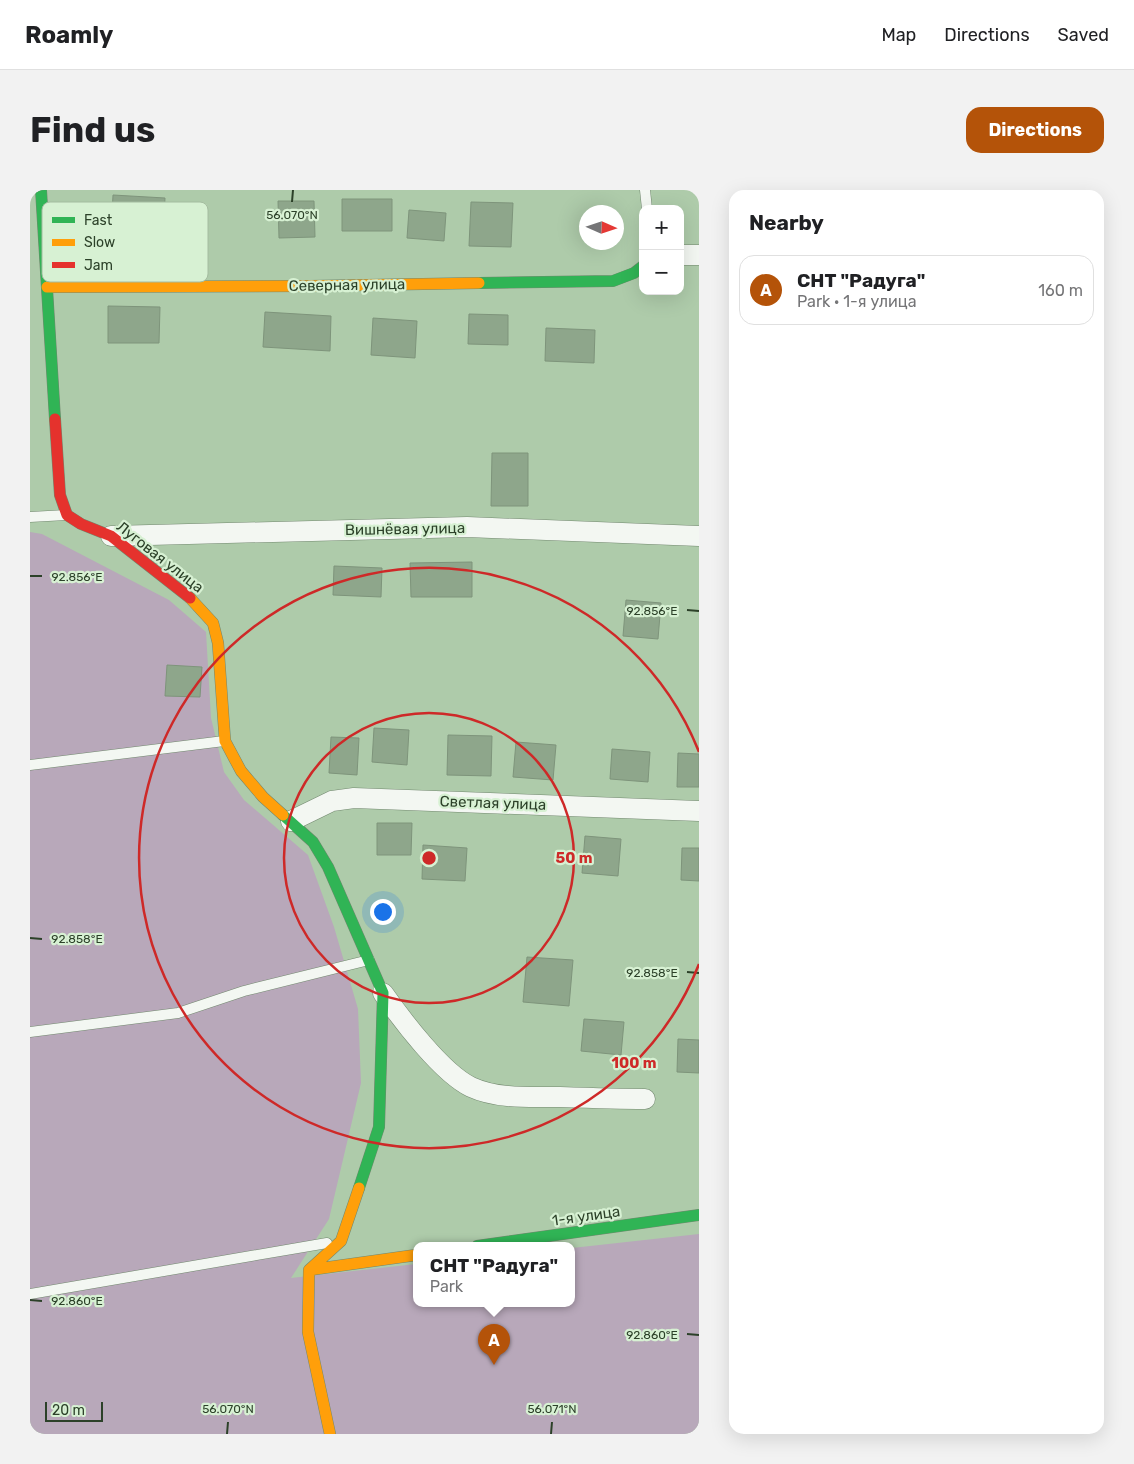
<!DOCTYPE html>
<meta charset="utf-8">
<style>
body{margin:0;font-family:Rubik,sans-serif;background:#f2f2f2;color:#202124}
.controls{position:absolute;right:15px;top:15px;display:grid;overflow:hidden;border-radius:10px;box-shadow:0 5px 20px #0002}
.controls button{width:45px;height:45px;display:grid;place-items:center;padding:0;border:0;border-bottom:1px solid #e0e0e0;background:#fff;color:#202124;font:25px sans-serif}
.compass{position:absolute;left:549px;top:15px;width:45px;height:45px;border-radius:50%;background:#fff;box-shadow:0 5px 20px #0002;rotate:93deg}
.scale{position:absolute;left:15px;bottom:12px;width:58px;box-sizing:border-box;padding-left:5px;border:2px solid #2c4129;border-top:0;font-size:14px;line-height:18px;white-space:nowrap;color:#2c4129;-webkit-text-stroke:4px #d7f1d3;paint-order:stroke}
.you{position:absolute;left:352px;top:721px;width:18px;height:18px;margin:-12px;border:4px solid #fff;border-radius:50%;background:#1a73e8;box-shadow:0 0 0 8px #1a73e833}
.badge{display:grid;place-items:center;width:32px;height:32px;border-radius:50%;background:#b45309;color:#fff;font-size:16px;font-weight:700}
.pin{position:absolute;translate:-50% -41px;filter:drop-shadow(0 1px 2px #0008)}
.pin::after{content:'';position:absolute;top:26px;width:18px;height:15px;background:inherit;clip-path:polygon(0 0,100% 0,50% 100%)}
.popup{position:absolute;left:383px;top:1052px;width:162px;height:65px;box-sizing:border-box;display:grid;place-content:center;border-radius:10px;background:#fff;filter:drop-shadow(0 1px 4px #0005);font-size:16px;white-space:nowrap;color:#757577}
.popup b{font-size:19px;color:#202124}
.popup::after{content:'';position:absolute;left:50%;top:100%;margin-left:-10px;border:10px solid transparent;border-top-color:#fff}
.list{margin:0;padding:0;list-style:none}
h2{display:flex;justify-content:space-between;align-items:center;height:65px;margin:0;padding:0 20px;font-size:21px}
h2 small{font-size:16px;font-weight:400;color:#757577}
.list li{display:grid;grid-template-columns:32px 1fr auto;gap:15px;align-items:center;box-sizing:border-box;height:70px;margin:0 10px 10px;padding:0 10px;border:1px solid #e0e0e0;border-radius:15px}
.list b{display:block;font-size:19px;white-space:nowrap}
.list p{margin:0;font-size:16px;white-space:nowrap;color:#757577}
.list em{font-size:16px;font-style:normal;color:#757577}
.map{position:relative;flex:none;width:669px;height:1244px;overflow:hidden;border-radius:15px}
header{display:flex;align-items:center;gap:30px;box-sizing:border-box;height:70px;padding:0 25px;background:#fff;border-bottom:1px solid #e0e0e0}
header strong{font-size:24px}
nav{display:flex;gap:28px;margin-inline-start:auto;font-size:18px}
.intro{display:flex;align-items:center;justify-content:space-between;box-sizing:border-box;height:120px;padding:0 30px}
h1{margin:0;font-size:35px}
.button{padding:12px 22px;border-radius:15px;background:#b45309;color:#fff;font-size:18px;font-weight:700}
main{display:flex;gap:30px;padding:0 30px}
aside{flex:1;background:#fff;border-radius:15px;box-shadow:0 5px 20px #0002}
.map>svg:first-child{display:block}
.green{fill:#b8a8ba}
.building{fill:#8ea68b;stroke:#7e947b}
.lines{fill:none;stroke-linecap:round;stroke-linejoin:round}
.lane-casing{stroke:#72886f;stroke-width:11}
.street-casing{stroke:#72886f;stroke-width:21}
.fast-casing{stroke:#72886f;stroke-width:12}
.slow-casing{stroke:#72886f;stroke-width:12}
.jam-casing{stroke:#72886f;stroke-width:12}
.lane{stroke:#f3f7f2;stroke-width:10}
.street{stroke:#f3f7f2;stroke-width:20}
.fast{stroke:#30b455;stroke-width:11}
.slow{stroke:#ff9f0a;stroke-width:11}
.jam{stroke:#e5322d;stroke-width:11}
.ticks{fill:none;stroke:#2c4129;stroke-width:2}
.ring{fill:none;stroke:#ce2928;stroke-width:2.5}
.labels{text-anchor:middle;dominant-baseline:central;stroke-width:4.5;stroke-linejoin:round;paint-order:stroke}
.street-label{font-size:15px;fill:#2c4129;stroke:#d7f1d3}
.key{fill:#d7f1d3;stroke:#a4bca0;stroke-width:1}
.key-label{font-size:14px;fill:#2c4129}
.ticks-label{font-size:12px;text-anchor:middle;fill:#2c4129;stroke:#d7f1d3;stroke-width:4.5;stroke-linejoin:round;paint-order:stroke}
.centre{fill:#ce2928;stroke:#d7f1d3;stroke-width:2.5}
.ring-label{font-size:15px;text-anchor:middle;font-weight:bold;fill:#ce2928;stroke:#d7f1d3;stroke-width:4.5;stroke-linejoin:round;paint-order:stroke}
</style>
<header>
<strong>Roamly</strong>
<nav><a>Map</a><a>Directions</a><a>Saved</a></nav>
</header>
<div class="intro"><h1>Find us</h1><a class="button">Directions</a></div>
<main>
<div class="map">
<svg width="669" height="1244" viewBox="0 0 669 1244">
<rect width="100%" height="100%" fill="#aecbaa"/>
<path class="green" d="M0 342 12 344 139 410 176 442 181 528 194 582 214 610 278 665 304 737 328 819 331 893 299 1029 261 1088 386 1074V1114H542V1058L669 1044V1244H0Z"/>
<path class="building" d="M83 5 135 8 133 47 81 44Z
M312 9H362V41H312Z
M248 11H284L285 47 249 48Z
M441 12 483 13 481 57 439 56Z
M379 20 416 23 414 51 377 48Z
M78 116 130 117 129 153H78Z
M235 122 301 126 300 161 233 157Z
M439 124 478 125V155L438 154Z
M343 128 387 131 385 168 341 165Z
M516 138 565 140 564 173 515 171Z
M462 263H498V316H461Z
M442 372V407H381L380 373Z
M304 376 352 378 351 407 303 405Z
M596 410 631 413 628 449 593 446Z
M137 475 172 477 170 507 135 506Z
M344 538 379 540 377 575 342 572Z
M418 545 462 546 461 586 417 585Z
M301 547 329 548 327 585 299 583Z
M486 552 526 555 523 590 483 587Z
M582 559 620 562 618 592 580 589Z
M648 563 669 564V597H647Z
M347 633H382L381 665H347Z
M555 646 591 649 588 686 552 683Z
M393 655 437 658 435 691 392 689Z
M652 658H669V691L651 690Z
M497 767 543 770 539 816 493 812Z
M554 829 594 832 591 865 551 861Z
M648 849 669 850V883L647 882Z"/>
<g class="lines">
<defs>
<path id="lane" d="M615 0 617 19
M0 327 36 325
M0 575 194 551
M0 842 148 823 214 801 339 770
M0 1104 297 1053"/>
<path id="street" d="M650 65H669
M81 346 437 337 669 346
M261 631 302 611 324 608 669 621
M353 803C372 830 412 883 441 897 467 909 499 907 527 907 557 908 586 909 615 909"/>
<path id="fast" d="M11 0 25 229
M449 93 583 91 604 83 613 76
M253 625 283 652 298 677 353 803 349 937 329 998
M447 1056 669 1025"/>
<path id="slow" d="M17 97 280 96 449 93
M160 408 183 433 188 453 195 551 211 581 233 607 253 625
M279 1080 386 1065
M300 1244 278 1142 279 1080 311 1051 329 998"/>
<path id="jam" d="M25 229 30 305 37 325 51 334 81 346 160 408"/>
</defs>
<use href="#lane" class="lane-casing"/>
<use href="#street" class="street-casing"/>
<use href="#fast" class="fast-casing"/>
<use href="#slow" class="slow-casing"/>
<use href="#jam" class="jam-casing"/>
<use href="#lane" class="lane"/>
<use href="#street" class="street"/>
<use href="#fast" class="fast"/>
<use href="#slow" class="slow"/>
<use href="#jam" class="jam"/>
</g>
<path class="ticks" d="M262 12 263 0M0 386H12M657 420 669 421M0 748 12 749M657 782 669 783M0 1110 12 1111M657 1144 669 1145M197 1244 198 1232M521 1244 522 1232"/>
<g class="ring">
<circle cx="399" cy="668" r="145"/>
<path d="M669 774A290 290 0 1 1 669 562"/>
</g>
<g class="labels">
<g class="street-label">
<text transform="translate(317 95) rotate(-1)">Северная улица</text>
<text transform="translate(375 339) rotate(-1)">Вишнёвая улица</text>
<text transform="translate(130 367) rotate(38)">Луговая улица</text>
<text transform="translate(463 613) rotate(2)">Светлая улица</text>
<text transform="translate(556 1026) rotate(-8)">1-я улица</text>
</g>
</g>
<rect x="12" y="12" width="166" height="80" rx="8" class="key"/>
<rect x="22" y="27" width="23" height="6" fill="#30b455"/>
<rect x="22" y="49" width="23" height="7" fill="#ff9f0a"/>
<rect x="22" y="72" width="23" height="6" fill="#e5322d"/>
<g class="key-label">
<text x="54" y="35">Fast</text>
<text x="54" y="57">Slow</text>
<text x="54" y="80">Jam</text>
</g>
<g class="ticks-label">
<text x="262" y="29">56.070°N</text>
<text x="47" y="391">92.856°E</text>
<text x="622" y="425">92.856°E</text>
<text x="47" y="753">92.858°E</text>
<text x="622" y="787">92.858°E</text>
<text x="47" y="1115">92.860°E</text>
<text x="622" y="1149">92.860°E</text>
<text x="198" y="1223">56.070°N</text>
<text x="522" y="1223">56.071°N</text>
</g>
<circle cx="399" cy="668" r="8" class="centre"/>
<g class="ring-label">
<text x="544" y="673">50 m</text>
<text x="604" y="878">100 m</text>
</g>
</svg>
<div class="controls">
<button>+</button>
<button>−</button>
</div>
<svg class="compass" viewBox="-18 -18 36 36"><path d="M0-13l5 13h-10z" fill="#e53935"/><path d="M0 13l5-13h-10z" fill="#757577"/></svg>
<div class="scale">20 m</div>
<div class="you"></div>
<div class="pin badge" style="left:464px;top:1175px">A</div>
<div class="popup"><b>СНТ &quot;Радуга&quot;</b>Park</div>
</div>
<aside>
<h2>Nearby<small></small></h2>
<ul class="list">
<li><span class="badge">A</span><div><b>СНТ &quot;Радуга&quot;</b><p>Park · 1-я улица</p></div><em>160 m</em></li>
</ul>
</aside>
</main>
